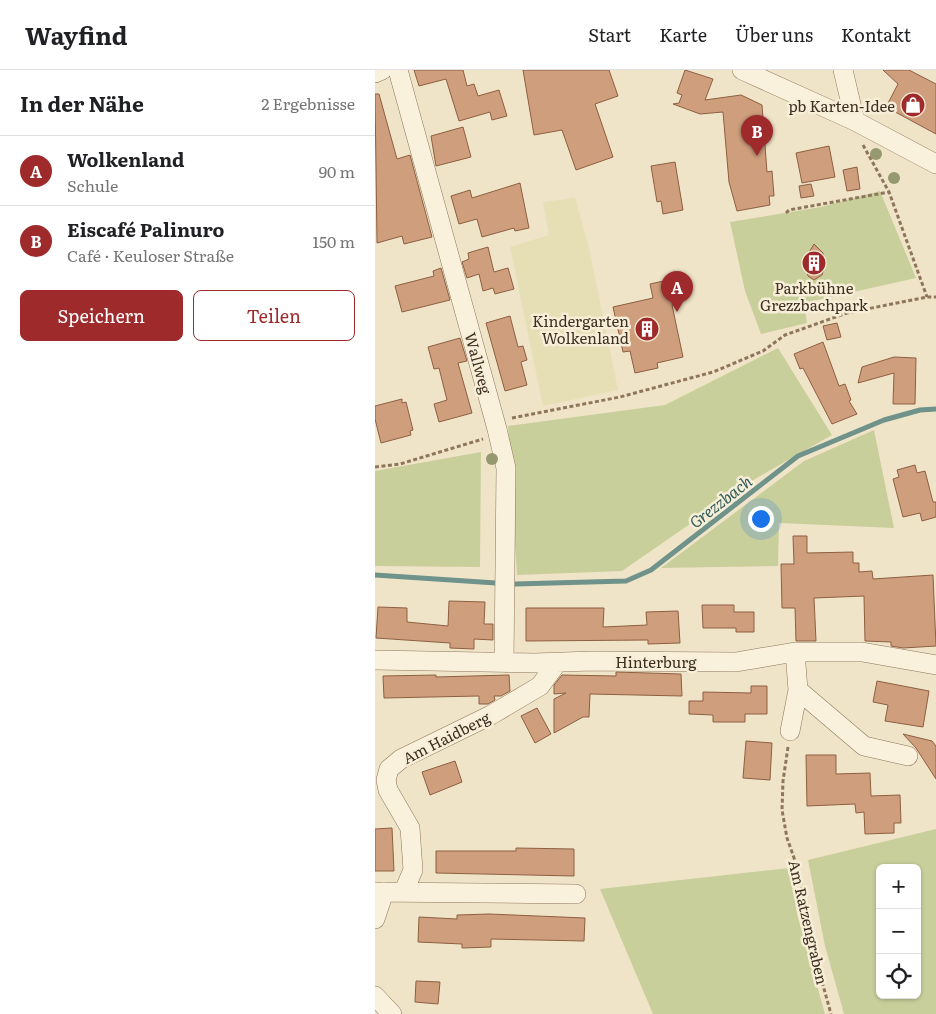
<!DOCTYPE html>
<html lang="de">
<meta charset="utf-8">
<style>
body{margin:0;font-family:Literata,serif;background:#f6f6f6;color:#202124}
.controls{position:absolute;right:15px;bottom:15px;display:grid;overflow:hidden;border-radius:8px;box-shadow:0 1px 4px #0004}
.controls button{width:45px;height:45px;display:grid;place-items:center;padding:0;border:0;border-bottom:1px solid #e0e0e0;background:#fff;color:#202124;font:25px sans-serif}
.you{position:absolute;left:385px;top:448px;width:18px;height:18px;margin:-12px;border:4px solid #fff;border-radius:50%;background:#1a73e8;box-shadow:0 0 0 8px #1a73e833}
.badge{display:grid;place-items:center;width:32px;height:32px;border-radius:50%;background:#9e2a2b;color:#fff;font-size:16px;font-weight:700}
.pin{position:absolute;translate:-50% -41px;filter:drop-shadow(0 1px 2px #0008)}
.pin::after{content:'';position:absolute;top:26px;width:18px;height:15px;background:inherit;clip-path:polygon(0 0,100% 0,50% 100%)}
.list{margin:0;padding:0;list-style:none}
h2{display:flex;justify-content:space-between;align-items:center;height:65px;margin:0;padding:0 20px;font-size:21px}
h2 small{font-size:16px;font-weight:400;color:#757577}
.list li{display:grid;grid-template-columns:32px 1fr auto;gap:15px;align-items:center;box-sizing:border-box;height:70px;padding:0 20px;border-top:1px solid #e0e0e0}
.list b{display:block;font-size:19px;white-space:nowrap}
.list p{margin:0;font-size:16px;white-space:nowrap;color:#757577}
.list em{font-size:16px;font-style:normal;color:#757577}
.actions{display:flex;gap:10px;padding:15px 20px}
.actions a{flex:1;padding:11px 0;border:1px solid #9e2a2b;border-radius:8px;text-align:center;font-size:18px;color:#9e2a2b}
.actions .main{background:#9e2a2b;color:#fff}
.icon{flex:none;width:28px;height:28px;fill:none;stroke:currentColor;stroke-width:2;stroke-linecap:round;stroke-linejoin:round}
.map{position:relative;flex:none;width:561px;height:944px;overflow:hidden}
header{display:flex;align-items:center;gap:30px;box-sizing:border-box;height:70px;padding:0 25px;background:#fff;border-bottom:1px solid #e0e0e0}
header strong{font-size:24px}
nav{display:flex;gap:28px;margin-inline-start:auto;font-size:18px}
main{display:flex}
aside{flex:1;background:#fff}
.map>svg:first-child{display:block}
.farmland{fill:#e6deb5}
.green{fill:#c9cf9b;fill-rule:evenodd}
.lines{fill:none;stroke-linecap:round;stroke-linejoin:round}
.stream{stroke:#6f938a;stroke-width:5}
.building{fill:#cf9f7d;stroke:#8d5f41}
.minor-casing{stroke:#8d765c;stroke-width:20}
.path{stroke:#8d765c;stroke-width:3;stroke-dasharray:4 2.5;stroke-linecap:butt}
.minor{stroke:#faf1dc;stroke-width:19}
.tree{fill:#96986f}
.labels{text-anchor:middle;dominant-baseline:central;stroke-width:5;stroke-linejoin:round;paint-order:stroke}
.poi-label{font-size:15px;fill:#3d2e20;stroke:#f7eed8;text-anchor:end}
.street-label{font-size:15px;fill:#3d2e20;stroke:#f7eed8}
.water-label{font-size:16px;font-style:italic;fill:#2f5d5a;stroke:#f7eed8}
</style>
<header>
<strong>Wayfind</strong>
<nav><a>Start</a><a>Karte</a><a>Über uns</a><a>Kontakt</a></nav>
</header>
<main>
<aside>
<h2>In der Nähe<small>2 Ergebnisse</small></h2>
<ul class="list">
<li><span class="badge">A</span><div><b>Wolkenland</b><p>Schule</p></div><em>90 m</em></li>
<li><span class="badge">B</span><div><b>Eiscafé Palinuro</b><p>Café · Keuloser Straße</p></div><em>150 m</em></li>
</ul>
<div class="actions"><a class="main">Speichern</a><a>Teilen</a></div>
</aside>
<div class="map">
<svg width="561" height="944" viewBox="0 0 561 944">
<rect width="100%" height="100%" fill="#f0e4c8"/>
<path class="farmland" d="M200 128 214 178 243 320 168 336 135 177 174 165 168 132Z"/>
<path class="green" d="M505 121 541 208 429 233 432 253 386 264 370 221 355 152 446 137Z
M403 278 457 365 380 409 247 501 142 505 133 356 290 335Z
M499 360 519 458 404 453 403 496 286 498 429 391Z
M106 382 105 497 0 496V401Z
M561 759V944H469L450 876 433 790ZM505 798H542V925H505Z
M415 798 422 844 450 944H278L225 819Z"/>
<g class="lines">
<path class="stream" d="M0 505 121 513
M140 514 251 511 276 500 423 386 509 350 545 340 561 339"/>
</g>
<path class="building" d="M39 0H88L92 16 99 14 103 26 124 20 132 46 117 50 115 42 84 51 71 9 44 16Z
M148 0H234L243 26 220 34 238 87 201 100 187 60 159 65Z
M310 0 338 9 330 30 366 25 387 35 392 102 397 101 399 126H394L395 135 362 141 354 112 348 42 325 44 298 34 304 33 307 25 302 23Z
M508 0H534L561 14V64L511 37 523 14Z
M0 24H4L22 89 35 85 57 167 29 174 27 166 2 173Z
M88 57 96 87 61 96 56 66Z
M454 76 460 107 427 113 421 83Z
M300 92 308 140 288 144 286 131 282 132 276 96Z
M482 97 485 119 472 121 468 100Z
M145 113 154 158 140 161 139 158 107 167 102 149 84 154 76 126 95 120 97 128Z
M436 114 439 126 426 128 424 116Z
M439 174 448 183 450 195 447 205 439 210 433 206 429 191Z
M113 177 119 202 133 198 139 219 120 224 118 218 108 221 104 204 92 208 87 192 94 189 93 183Z
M66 198 75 230 27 242 20 216 59 206 58 201Z
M298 209 304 234 297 235 308 287 282 293 283 298 260 303 255 281 248 282 238 237 278 228 275 214Z
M135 246 143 277 148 276 152 290 146 292 152 315 130 321 111 253Z
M462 253 466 267 452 270 448 256Z
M85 268 92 291 83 293 97 343 64 352 59 334 72 330 64 298 59 299 53 277Z
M448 272 464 316 470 314 476 330 474 331 482 344 457 354 428 298 425 299 419 284Z
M519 287 541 288 540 334H518L519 303 483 313 487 297Z
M27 329V333L31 332 38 360 35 361 36 365 6 373 0 349V336Z
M540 395 542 403 550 401 558 432H561V447L547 451 545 443 528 447 518 409 524 407 522 400Z
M418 466H432V483L478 482V493H484V502L497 501 498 509 558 505 561 576 528 578 516 576V572L490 571 489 526 439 528 441 571H421L420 538H407L406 494H419Z
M74 531 110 532 109 554H118V570L99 569V579L75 578V573L1 568 3 537 32 538V552L73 556Z
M327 535H359V542H379V562H361V558H328Z
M151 538H229L228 557 272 555 271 542 303 541 305 573 273 574V570L151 571Z
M241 602 306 604 307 626 215 624 214 647H208L179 663V629L191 623 179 624V615L187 605 241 606Z
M61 605V607L134 605 135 621 126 626H119L120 630 113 634H104V626L9 628 8 606Z
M502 611 554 621 548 657 510 651 513 635 498 632Z
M376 616H392V644H370V652H338V645L314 644V631H328V622L376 623Z
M162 638 176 664 160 673 146 646Z
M528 664 557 671 561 676V709L541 678Z
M371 671 397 673 395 710 368 708Z
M431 685H461V704L495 703 496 726 525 725 526 753H519V763L490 764 489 742 481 743 480 734 432 736Z
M80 691 87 712 55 725 47 702Z
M17 758 19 801H0V759Z
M141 778 199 779V806L61 803V781H141Z
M114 844 210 848 209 871 116 869V877L87 878V874L43 872 44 847 82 849V845Z
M41 911 65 912 63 934 40 932Z"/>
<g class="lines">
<defs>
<path id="minor" d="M23 0 122 359 131 398 129 593
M367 0 480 51 561 94
M468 0 480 51
M0 3 7 0
M0 590 160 593 217 591 361 592 420 582H487L561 595
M423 620 489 676 533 686
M415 661 423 620 420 582
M29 821 38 800 35 758 13 720 11 710 14 699 26 689 116 645 165 616 182 593
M0 822 201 824
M0 849 9 822
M0 926 17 944"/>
</defs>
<use href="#minor" class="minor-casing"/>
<path class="path" d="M488 75 514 122 552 227
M411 143 414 140 514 122
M137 348 245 327 338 302 388 281 410 265 472 243 552 227H561
M0 397 25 394 108 369
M413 677 408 711 407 740 412 768 424 802 436 872 456 944"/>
<use href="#minor" class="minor"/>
</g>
<g class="tree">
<circle cx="501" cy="84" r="6"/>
<circle cx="519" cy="108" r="6"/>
<circle cx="117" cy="389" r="6"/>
</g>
<defs>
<symbol id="shop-disc" viewBox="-11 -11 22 22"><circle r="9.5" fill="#9e2a2b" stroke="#f7eed8"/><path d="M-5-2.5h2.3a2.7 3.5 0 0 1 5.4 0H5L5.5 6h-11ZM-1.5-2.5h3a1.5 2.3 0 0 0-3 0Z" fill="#fff"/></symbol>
<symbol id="building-disc" viewBox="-11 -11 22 22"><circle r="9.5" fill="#9e2a2b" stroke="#f7eed8"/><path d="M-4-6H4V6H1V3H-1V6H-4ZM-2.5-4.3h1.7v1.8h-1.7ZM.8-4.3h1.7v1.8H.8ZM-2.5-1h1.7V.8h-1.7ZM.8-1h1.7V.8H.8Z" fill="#fff"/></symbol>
</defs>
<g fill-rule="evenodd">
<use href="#shop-disc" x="524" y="21" width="28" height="28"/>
<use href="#building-disc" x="425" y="179" width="28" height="28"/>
<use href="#building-disc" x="258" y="245" width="28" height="28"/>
</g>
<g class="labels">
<g class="poi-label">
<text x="520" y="35">pb Karten-Idee</text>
<text x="439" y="217" text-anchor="middle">Parkbühne<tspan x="439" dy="17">Grezzbachpark</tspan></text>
<text x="254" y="250">Kindergarten<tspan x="254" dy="17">Wolkenland</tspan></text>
</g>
<g class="street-label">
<text transform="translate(104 293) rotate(75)">Wallweg</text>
<text x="281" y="591">Hinterburg</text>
<text transform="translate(71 667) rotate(-27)">Am Haidberg</text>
<text transform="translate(434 852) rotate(77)">Am Ratzengraben</text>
</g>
<g class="water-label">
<text transform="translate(345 431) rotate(-38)">Grezzbach</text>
</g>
</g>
</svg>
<div class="controls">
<button>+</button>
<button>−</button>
<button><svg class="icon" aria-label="locate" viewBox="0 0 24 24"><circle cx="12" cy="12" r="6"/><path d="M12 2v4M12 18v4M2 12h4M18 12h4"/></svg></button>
</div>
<div class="you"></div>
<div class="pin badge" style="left:302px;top:242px">A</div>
<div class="pin badge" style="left:382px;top:86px">B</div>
</div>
</main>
